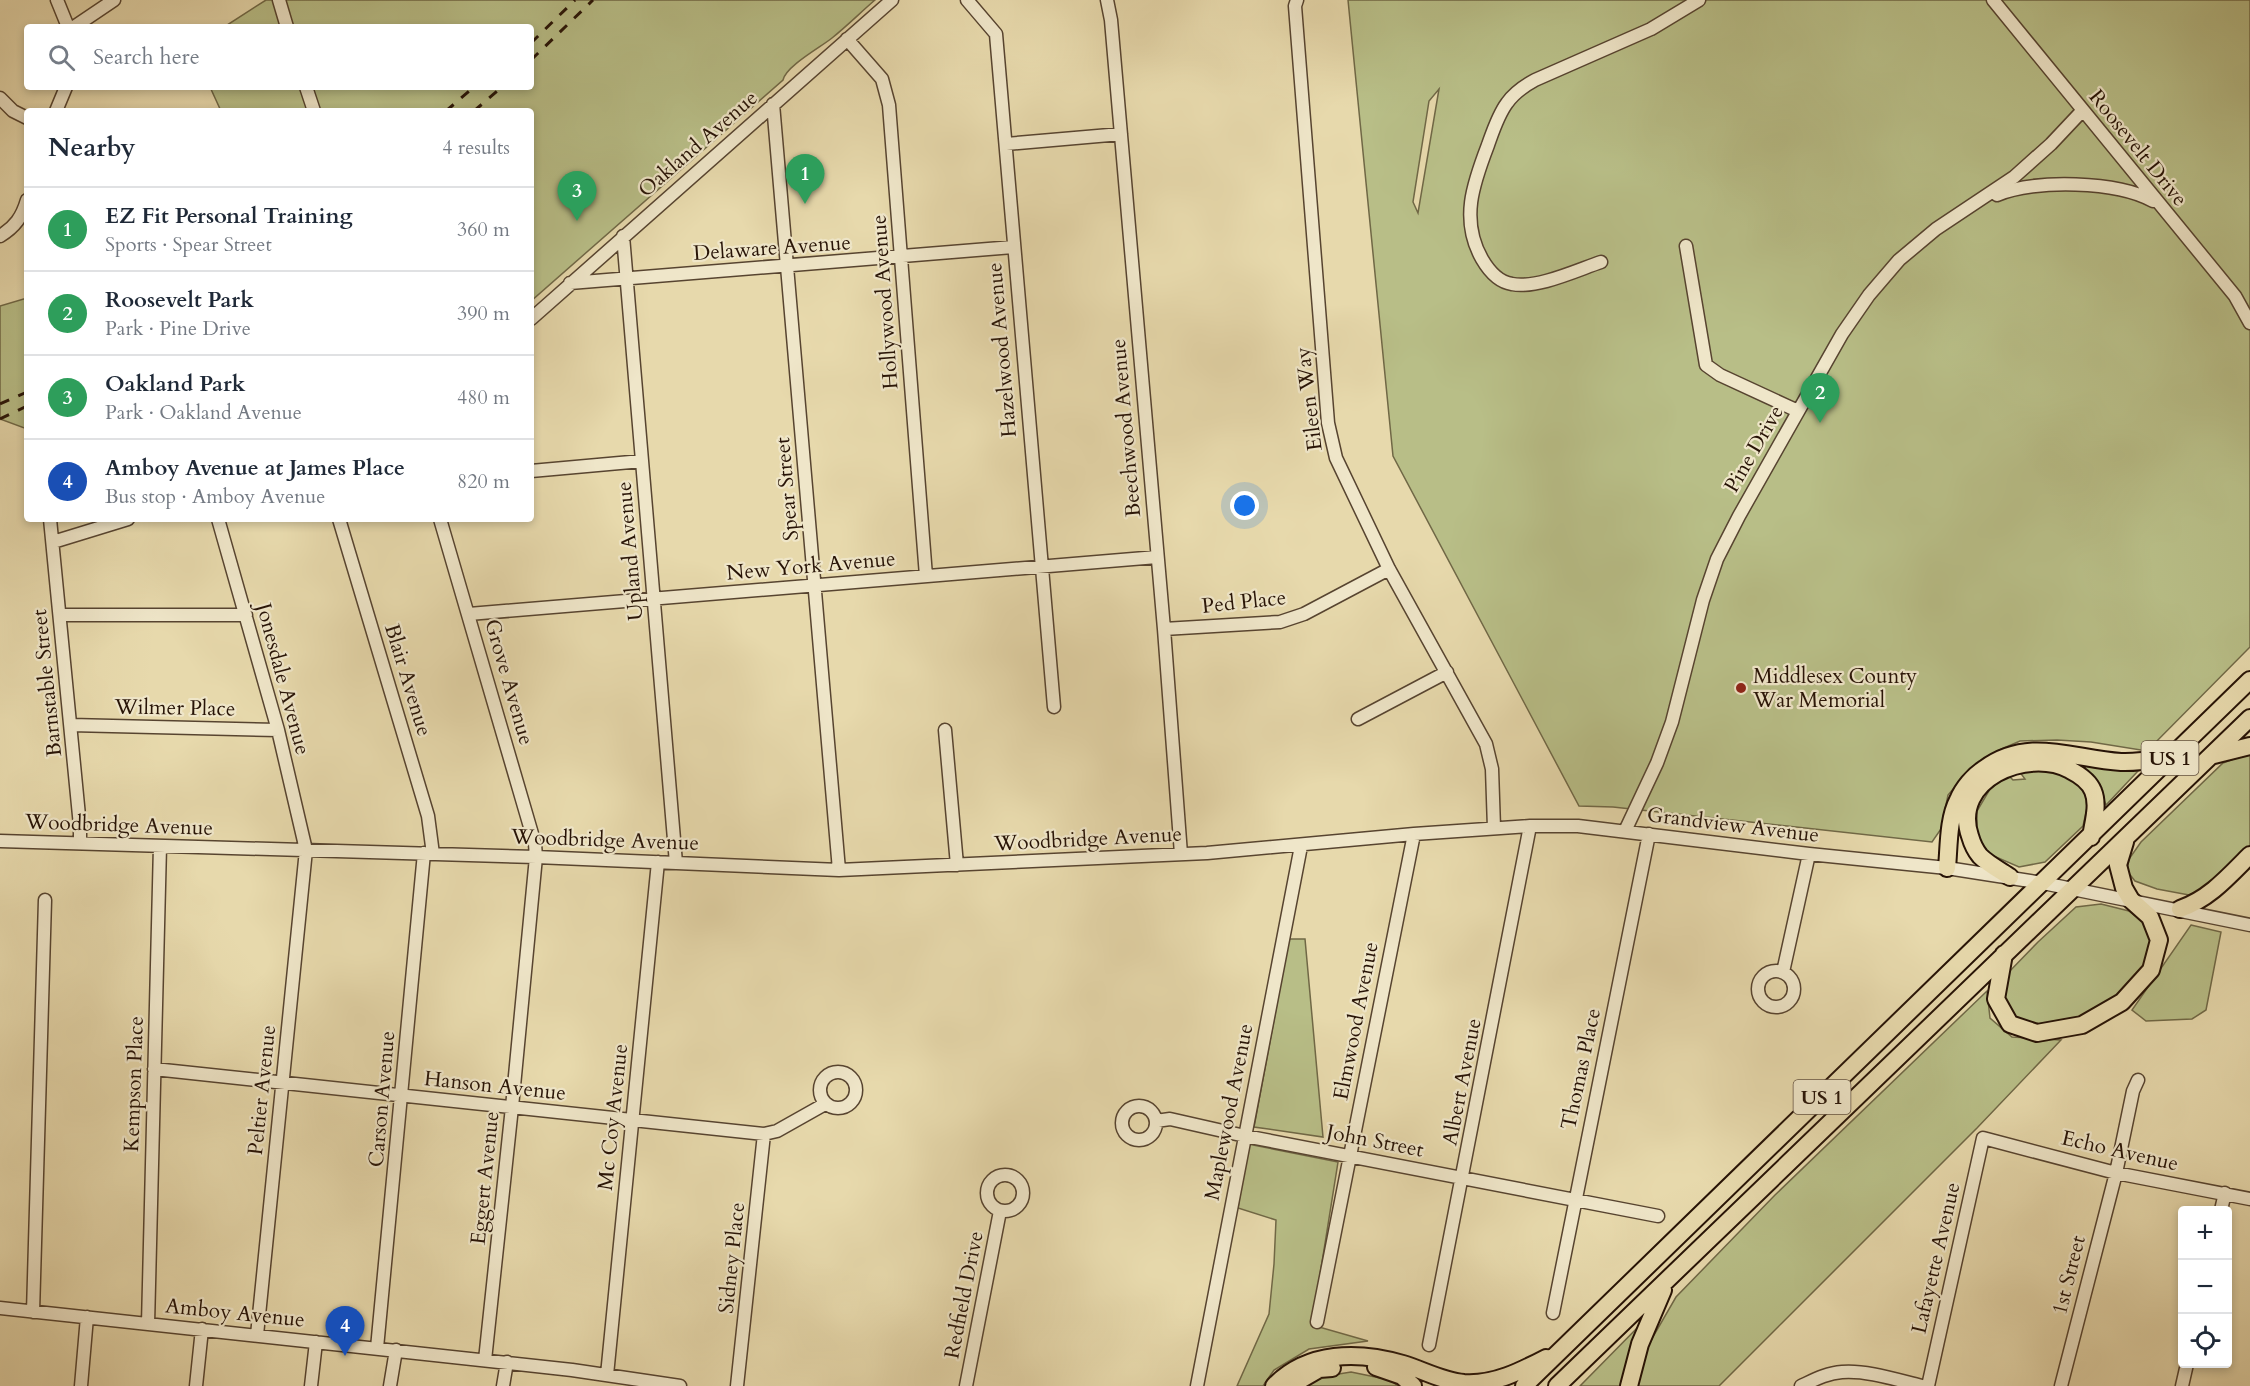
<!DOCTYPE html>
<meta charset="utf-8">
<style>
body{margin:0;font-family:Cardo,serif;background:#f6f6f7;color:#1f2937}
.controls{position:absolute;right:18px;bottom:18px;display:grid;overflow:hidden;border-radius:6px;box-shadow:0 3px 9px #0003}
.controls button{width:54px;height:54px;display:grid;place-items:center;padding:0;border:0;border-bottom:2px solid #e0e1e3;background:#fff;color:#1f2937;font:30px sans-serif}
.you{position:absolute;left:1245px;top:506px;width:21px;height:21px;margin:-15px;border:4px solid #fff;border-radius:50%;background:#1a73e8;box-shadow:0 0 0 9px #1a73e833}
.badge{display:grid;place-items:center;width:39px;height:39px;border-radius:50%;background:#1a73e8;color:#fff;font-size:20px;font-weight:700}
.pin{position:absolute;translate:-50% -50px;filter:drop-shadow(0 2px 3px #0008)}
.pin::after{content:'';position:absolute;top:32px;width:21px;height:18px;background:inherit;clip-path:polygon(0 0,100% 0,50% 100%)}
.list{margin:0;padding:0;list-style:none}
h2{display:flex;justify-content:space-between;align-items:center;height:78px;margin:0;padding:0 24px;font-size:26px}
h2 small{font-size:20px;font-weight:400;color:#747a83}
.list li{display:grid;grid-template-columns:39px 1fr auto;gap:18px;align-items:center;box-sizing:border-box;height:84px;padding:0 24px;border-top:2px solid #e0e1e3}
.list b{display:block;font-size:22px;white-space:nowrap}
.list p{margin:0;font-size:20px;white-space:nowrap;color:#747a83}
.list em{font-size:20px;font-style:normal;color:#747a83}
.icon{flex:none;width:33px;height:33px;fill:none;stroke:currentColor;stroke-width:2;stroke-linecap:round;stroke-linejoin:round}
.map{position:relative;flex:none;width:2250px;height:1386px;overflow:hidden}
.search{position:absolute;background:#fff;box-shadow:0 3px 9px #0003;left:24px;top:24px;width:510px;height:66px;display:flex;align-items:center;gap:15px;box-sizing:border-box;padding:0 21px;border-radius:6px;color:#747a83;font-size:22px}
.panel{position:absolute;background:#fff;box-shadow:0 3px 9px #0003;left:24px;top:108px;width:510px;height:414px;border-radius:6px}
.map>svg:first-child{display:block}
.green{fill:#b8be87;stroke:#706846;stroke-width:1.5;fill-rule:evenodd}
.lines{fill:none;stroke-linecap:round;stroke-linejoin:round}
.minor-casing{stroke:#574430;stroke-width:15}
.highway-casing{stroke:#271306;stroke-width:20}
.minor{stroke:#efe6c9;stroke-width:12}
.highway{stroke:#e7d9ac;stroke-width:16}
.rail{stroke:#271306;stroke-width:3;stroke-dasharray:10 10;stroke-linecap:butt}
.poi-dot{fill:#8f2418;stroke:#efe6c9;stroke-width:2}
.labels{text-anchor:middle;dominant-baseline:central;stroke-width:4.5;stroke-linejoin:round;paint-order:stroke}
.shield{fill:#efe6c9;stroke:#635240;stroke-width:1.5}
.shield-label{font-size:20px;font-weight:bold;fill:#271306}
.street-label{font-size:21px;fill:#271306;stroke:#efe6c9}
.poi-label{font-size:21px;fill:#271306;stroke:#efe6c9;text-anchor:start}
</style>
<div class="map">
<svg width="2250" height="1386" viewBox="0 0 2250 1386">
<rect width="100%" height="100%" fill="#e7d9ac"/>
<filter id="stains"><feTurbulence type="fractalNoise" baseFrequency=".00333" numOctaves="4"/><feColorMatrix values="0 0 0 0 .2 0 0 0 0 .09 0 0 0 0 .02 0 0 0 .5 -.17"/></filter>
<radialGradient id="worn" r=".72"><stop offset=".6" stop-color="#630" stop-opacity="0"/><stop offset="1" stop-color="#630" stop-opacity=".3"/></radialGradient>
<path class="green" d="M266 0H875C861 12 847 26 832 38 821 47 786 66 783 80L531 301V111H221L210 87H531V27H224Z
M1348 0H2250V647L2147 751 2091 742 2057 740 2020 741 1997 751 1970 769 1948 795 1941 829 1932 842 1613 807 1579 806 1393 456ZM1439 89 1418 213 1413 202 1429 101Z
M27 298V429L0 419V306Z
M2250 753V847L2211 886 2189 895 2157 889 2135 881 2127 871 2129 859 2141 842 2223 763Z
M2075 760 2138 771 2106 805 2096 779Z
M2036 767 2071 777 2085 791 2087 808 2083 826 2045 862 2019 867 1989 854 1977 836V811L1990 789 2008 775 2013 780 2025 779 2019 771Z
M2101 904 2129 911 2148 926 2153 955 2139 978 2106 1006 2086 1018 2033 1027 2012 1021 2003 996 2005 976 2038 942 2076 907Z
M2191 925 2221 932 2206 1010 2192 1019 2146 1021 2132 1010Z
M1289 939H1305L1323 1137 1254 1127Z
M1987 991 1990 1018 2012 1037 2061 1040 1977 1128 1719 1386H1638L1643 1354 1676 1297 1775 1195Z
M1248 1144 1338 1162 1312 1325 1368 1341 1309 1349 1274 1370 1263 1386H1237L1269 1314 1274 1264 1276 1220 1238 1208Z
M1642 1323 1624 1386H1580Z
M1351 1372 1390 1380 1398 1386H1301L1314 1378Z"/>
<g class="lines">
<defs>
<path id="minor" d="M57 0 68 27
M279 0 287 27
M967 0 996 34 1054 707
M1107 0 1111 20 1164 629 1181 854
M1297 0 1295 6 1328 423 1336 458 1389 569 1486 744 1492 769 1494 828
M1993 0 2235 296 2250 323
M74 27 114 0
M847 39 882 79 889 105 926 576
M306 87 314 111
M0 98 13 111 27 118
M773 104 839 870
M56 111 66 87
M1006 144 1121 134
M1997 195C2035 179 2117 181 2153 201
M0 236C15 227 22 217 27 200
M623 236 676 863
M1686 246 1706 365 1720 375 1798 411
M1601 262C1577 270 1537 289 1512 284 1498 282 1489 271 1482 259 1460 220 1473 184 1488 145 1493 131 1498 115 1507 103 1514 93 1524 86 1535 80L1651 29 1699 0
M570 283 1013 247
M531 319 892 0
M531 471 642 461
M50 519 80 826V843
M218 519 278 730 306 850 257 1335
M339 519 428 816 433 854
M440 519 535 844 536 857 512 1107 485 1360
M53 542 128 519
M469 614 1157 557
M60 615H246
M1164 629 1280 622 1304 614 1389 569
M1358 719 1447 672
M71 725 278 730
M945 730 957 865
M1625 831 1657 763 1672 722 1703 600 1717 559 1739 516 1842 334 1869 295 1899 260 1936 229 2014 177 2051 144 2083 110
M0 841 536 857 839 870 1207 853 1414 834 1530 826H1578L1809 854 1947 868 2043 883 2250 925
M1758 989a18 18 0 1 1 36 0a18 18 0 1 1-36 0Z
M1783 972 1809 854
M154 1069 764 1134 777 1131 825 1104
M820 1090a18 18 0 1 1 36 0a18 18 0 1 1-36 0Z
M1122 1123a17 17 0 1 1 34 0a17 17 0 1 1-34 0Z
M1156 1121 1170 1119 1245 1136 1658 1216
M987 1193a18 18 0 1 1 36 0a18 18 0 1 1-36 0Z
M2221 1210 2225 1193
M0 1308 572 1370 680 1386
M33 1312 45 900
M1553 1313 1649 834
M1317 1322 1414 834
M148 1324 160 846
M1429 1345 1530 826
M377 1348 424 853
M607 1375 658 862
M81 1386 87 1317
M196 1386 202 1329
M311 1386 316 1342
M390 1386 396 1350
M503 1386 507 1362
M737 1386 764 1134
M966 1386 1000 1211
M1197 1386 1301 846
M1801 1386C1814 1380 1827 1373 1842 1372 1867 1370 1897 1380 1922 1386
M1928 1386 1983 1138 2116 1173 2250 1199
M2061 1386 2116 1173 2133 1091 2138 1080
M2182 1386 2187 1364"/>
<path id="highway" d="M2214 755 2250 746
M1947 868C1949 846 1948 819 1958 800 1963 788 1973 776 1984 769 2029 736 2072 759 2121 762 2137 763 2155 759 2171 756
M2010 877C2001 871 1988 864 1980 856 1975 850 1972 843 1970 836 1951 780 2027 747 2070 770 2080 775 2089 781 2093 791 2099 805 2093 823 2091 837
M2180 909C2209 899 2228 877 2250 855
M2004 954 1996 999 2010 1024 2037 1033 2082 1025 2122 1002 2151 970 2159 940 2150 917 2131 900 2124 888 2118 865 2125 842
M1376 1367 1402 1376 1413 1386
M1274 1386C1308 1351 1358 1351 1403 1364 1423 1370 1442 1381 1464 1383 1494 1385 1521 1371 1546 1358
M1290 1386 1319 1369 1332 1368
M1524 1386 2250 680
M1557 1386 2250 718
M1629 1386 1640 1344 1663 1290"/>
</defs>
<use href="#minor" class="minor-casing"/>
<use href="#highway" class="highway-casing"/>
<use href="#minor" class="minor"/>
<use href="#highway" class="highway"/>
<path class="rail" d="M531 43 575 0
M531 60 593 0
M446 111 474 87
M474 111 502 87
M0 404 27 392
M0 419 27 406"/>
</g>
<circle class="poi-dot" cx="1741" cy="688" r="6"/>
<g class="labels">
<g class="shield">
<rect x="2141.5" y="741" width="57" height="34" rx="4.5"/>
<rect x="1793.5" y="1080" width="57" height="34" rx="4.5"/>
</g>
<g class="shield-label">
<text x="2170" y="758">US 1</text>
<text x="1822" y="1097">US 1</text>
</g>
<g class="street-label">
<text transform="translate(698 144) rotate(-41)">Oakland Avenue</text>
<text transform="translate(2138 148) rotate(51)">Roosevelt Drive</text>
<text transform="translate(772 248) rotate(-4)">Delaware Avenue</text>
<text transform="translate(885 302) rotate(-94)">Hollywood Avenue</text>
<text transform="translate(1002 350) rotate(-95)">Hazelwood Avenue</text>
<text transform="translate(1309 399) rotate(-97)">Eileen Way</text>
<text transform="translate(1126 428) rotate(-95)">Beechwood Avenue</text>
<text transform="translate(1754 449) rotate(-60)">Pine Drive</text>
<text transform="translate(787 489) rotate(-95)">Spear Street</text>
<text transform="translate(630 551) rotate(-95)">Upland Avenue</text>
<text transform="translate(811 566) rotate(-5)">New York Avenue</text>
<text transform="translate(1244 602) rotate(-6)">Ped Place</text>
<text transform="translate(283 679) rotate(75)">Jonesdale Avenue</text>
<text transform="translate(408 680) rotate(73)">Blair Avenue</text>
<text transform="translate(509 682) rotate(74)">Grove Avenue</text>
<text transform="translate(47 683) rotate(-96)">Barnstable Street</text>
<text transform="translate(175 708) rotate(1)">Wilmer Place</text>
<text transform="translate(119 825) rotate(2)">Woodbridge Avenue</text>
<text transform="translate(1733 825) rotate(7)">Grandview Avenue</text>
<text transform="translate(1088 839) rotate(-3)">Woodbridge Avenue</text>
<text transform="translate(605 840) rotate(2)">Woodbridge Avenue</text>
<text transform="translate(1356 1021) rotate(-79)">Elmwood Avenue</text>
<text transform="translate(1581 1069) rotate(-78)">Thomas Place</text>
<text transform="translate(1462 1082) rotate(-79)">Albert Avenue</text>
<text transform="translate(134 1084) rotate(-88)">Kempson Place</text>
<text transform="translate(495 1086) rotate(6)">Hanson Avenue</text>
<text transform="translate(262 1090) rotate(-84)">Peltier Avenue</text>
<text transform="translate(382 1099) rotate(-85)">Carson Avenue</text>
<text transform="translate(1229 1112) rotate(-79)">Maplewood Avenue</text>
<text transform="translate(613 1117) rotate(-84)">Mc Coy Avenue</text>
<text transform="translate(1375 1141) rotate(11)">John Street</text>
<text transform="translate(2120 1151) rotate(13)">Echo Avenue</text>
<text transform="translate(485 1178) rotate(-84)">Eggert Avenue</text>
<text transform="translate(732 1258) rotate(-84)">Sidney Place</text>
<text transform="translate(1936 1258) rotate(-77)">Lafayette Avenue</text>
<text transform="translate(2069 1275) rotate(-76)">1st Street</text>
<text transform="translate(964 1295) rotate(-79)">Redfield Drive</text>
<text transform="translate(235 1313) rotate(6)">Amboy Avenue</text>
</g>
<g class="poi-label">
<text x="1753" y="676">Middlesex County<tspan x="1753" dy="24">War Memorial</tspan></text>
</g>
</g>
<rect width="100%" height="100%" filter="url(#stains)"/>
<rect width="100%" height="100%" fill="url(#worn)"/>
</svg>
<div class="controls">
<button>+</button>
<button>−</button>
<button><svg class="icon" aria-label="locate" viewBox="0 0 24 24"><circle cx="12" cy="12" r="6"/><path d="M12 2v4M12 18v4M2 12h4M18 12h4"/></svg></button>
</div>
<div class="you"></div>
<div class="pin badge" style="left:805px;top:204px;background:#2e9e5b">1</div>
<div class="pin badge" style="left:1820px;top:423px;background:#2e9e5b">2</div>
<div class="pin badge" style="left:577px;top:221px;background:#2e9e5b">3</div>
<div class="pin badge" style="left:345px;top:1356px;background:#1a4fb4">4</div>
<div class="search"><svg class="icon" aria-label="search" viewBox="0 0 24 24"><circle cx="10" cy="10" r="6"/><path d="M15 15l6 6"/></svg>Search here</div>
<section class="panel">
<h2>Nearby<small>4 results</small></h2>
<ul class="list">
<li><span class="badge" style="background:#2e9e5b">1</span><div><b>EZ Fit Personal Training</b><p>Sports · Spear Street</p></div><em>360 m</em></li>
<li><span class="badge" style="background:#2e9e5b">2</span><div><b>Roosevelt Park</b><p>Park · Pine Drive</p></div><em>390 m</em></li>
<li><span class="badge" style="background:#2e9e5b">3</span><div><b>Oakland Park</b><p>Park · Oakland Avenue</p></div><em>480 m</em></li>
<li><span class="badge" style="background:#1a4fb4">4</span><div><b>Amboy Avenue at James Place</b><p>Bus stop · Amboy Avenue</p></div><em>820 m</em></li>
</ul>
</section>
</div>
